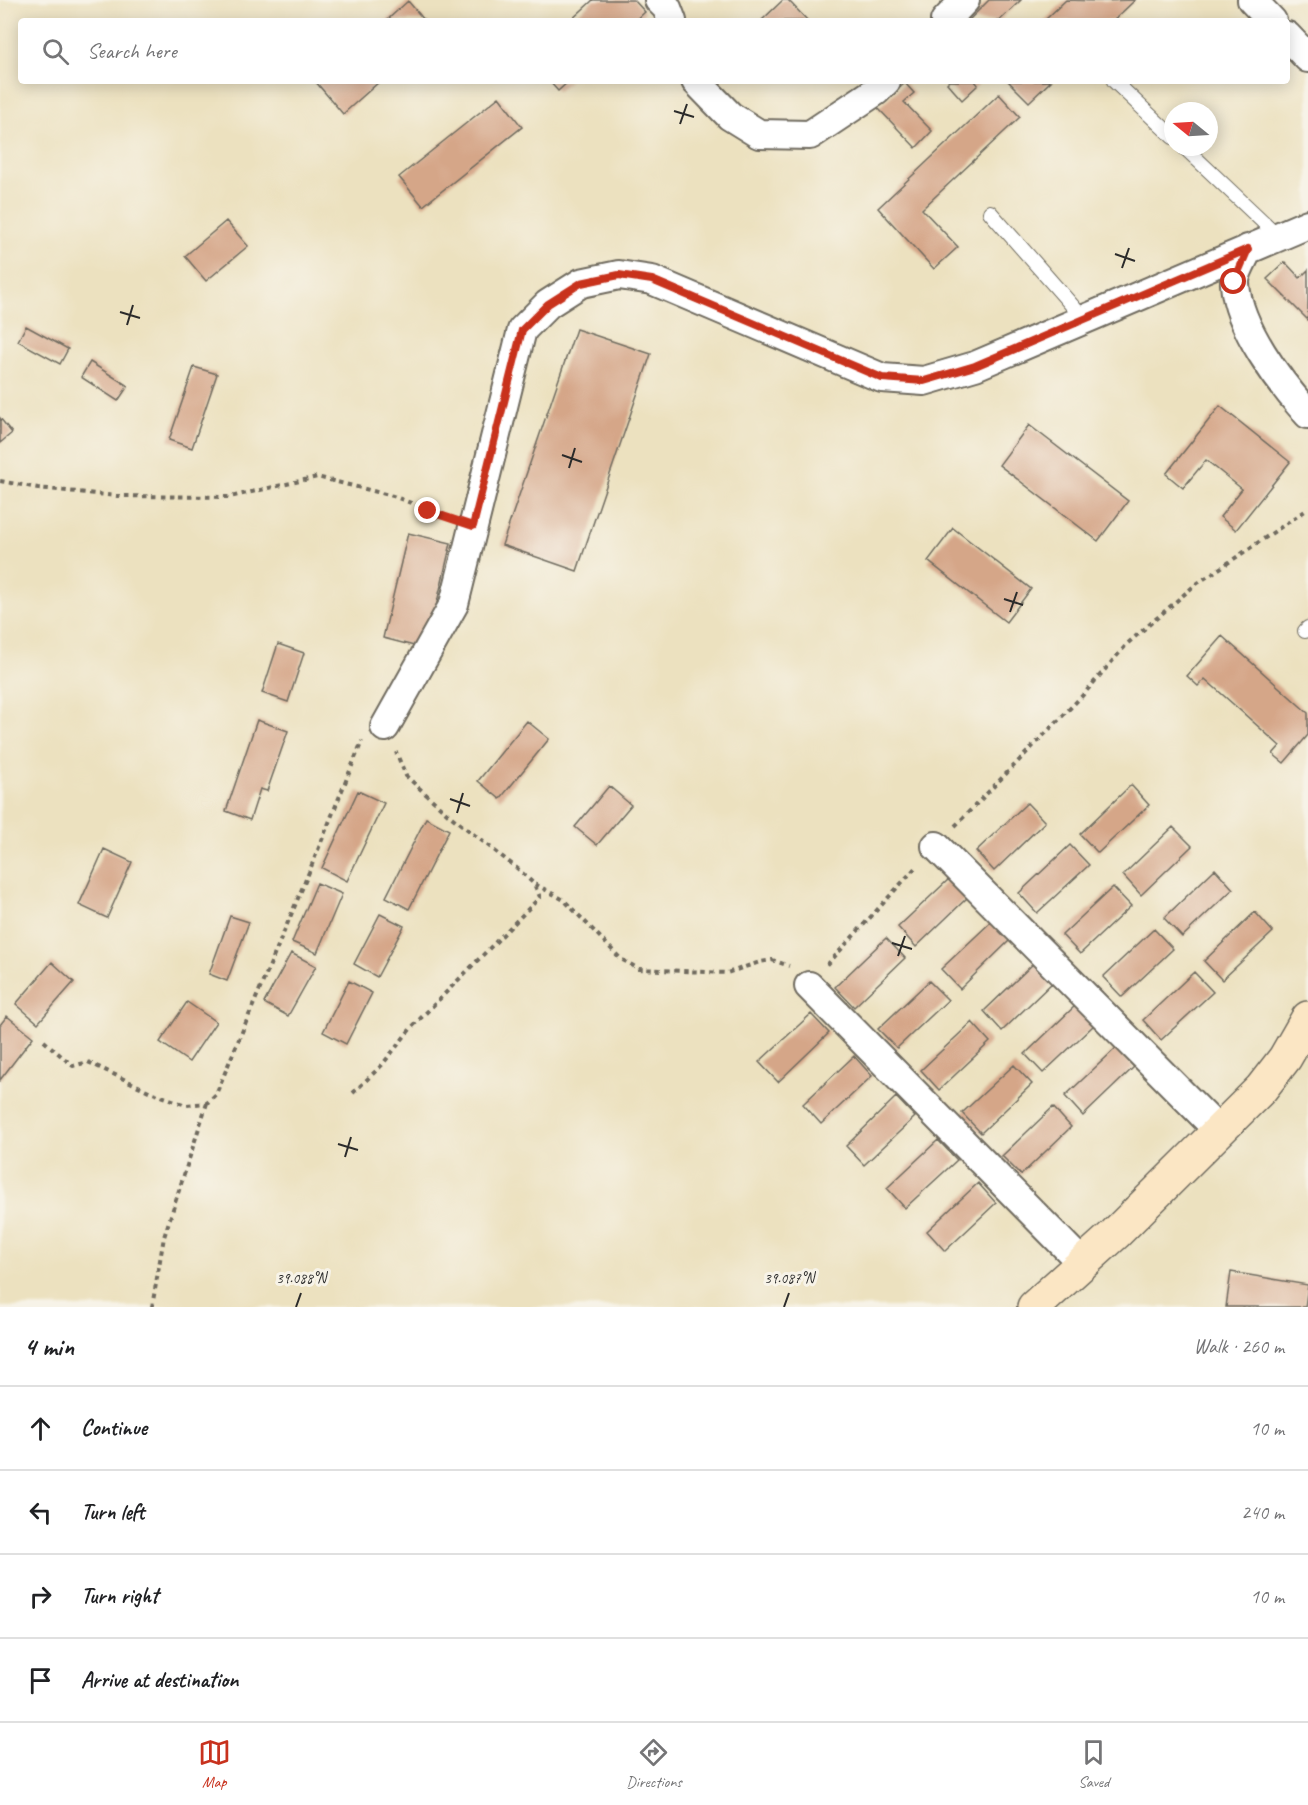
<!DOCTYPE html>
<meta charset="utf-8">
<style>
body{margin:0;font-family:Caveat,sans-serif;background:#f6f6f6;color:#202124}
.compass{position:absolute;left:1164px;top:102px;width:54px;height:54px;border-radius:50%;background:#fff;box-shadow:0 3px 15px #0003;rotate:288deg}
.stop{position:absolute;width:18px;height:18px;margin:-14px;border:4px solid #c8321e;border-radius:50%;background:#fff}
.stop.end{background:#c8321e;border-color:#fff;box-shadow:0 2px 6px #0008}
.list{margin:0;padding:0;list-style:none}
h2{display:flex;justify-content:space-between;align-items:center;height:78px;margin:0;padding:0 24px;font-size:26px}
h2 small{font-size:20px;font-weight:400;color:#757577}
.list li{display:grid;grid-template-columns:39px 1fr auto;gap:18px;align-items:center;box-sizing:border-box;height:84px;padding:0 24px;border-top:2px solid #e0e0e0}
.list b{display:block;font-size:22px;white-space:nowrap}
.list em{font-size:20px;font-style:normal;color:#757577}
.icon{flex:none;width:33px;height:33px;fill:none;stroke:currentColor;stroke-width:2;stroke-linecap:round;stroke-linejoin:round}
.map{position:relative;flex:none;width:1308px;height:1307px;overflow:hidden}
.search{position:absolute;background:#fff;box-shadow:0 3px 15px #0003;left:18px;right:18px;top:18px;height:66px;display:flex;align-items:center;gap:15px;box-sizing:border-box;padding:0 21px;border-radius:6px;color:#757577;font-size:22px}
.sheet{height:414px;background:#fff}
nav{display:flex;justify-content:space-around;align-items:center;box-sizing:border-box;height:84px;border-top:2px solid #e0e0e0;background:#fff;font-size:16px;color:#757577}
nav a{display:grid;justify-items:center;gap:3px}
nav .on{color:#c8321e}
.map>svg:first-child{display:block}
.building{fill:#d5a688}
.lines{fill:none;stroke-linecap:round;stroke-linejoin:round}
.service-casing{stroke:#6f6b5f;stroke-width:16}
.minor-casing{stroke:#6f6b5f;stroke-width:32}
.secondary-casing{stroke:#6f6b5f;stroke-width:36}
.path{stroke:#6f6b5f;stroke-width:4;stroke-dasharray:4.5 4.5;stroke-linecap:butt}
.service{stroke:#fff;stroke-width:14}
.minor{stroke:#fff;stroke-width:28}
.secondary{stroke:#fbe6c4;stroke-width:33}
.route{stroke:#c8321e;stroke-width:8}
.ticks{fill:none;stroke:#2b2b2b;stroke-width:2}
.ticks-label{font-size:15px;text-anchor:middle;fill:#2b2b2b;stroke:#f7f3e8;stroke-width:6;stroke-linejoin:round;paint-order:stroke}
</style>
<div class="map">
<svg width="1308" height="1307" viewBox="0 0 1308 1307">
<rect width="100%" height="100%" fill="#f7f3e8"/>
<filter id="ink" filterUnits="userSpaceOnUse"><feTurbulence type="fractalNoise" baseFrequency=".0167" numOctaves="2"/><feDisplacementMap in="SourceGraphic" scale="12" xChannelSelector="R" yChannelSelector="G"/><feConvolveMatrix kernelMatrix="1 2 1 2 8 2 1 2 1" color-interpolation-filters="sRGB"/></filter>
<filter id="wash" filterUnits="userSpaceOnUse"><feTurbulence type="fractalNoise" baseFrequency=".008" numOctaves="4" result="noise"/><feDisplacementMap in="SourceGraphic" scale="24" xChannelSelector="R" yChannelSelector="G"/><feGaussianBlur stdDeviation="1.35" result="paint"/><feColorMatrix in="noise" values="0 0 0 0 0 0 0 0 0 0 0 0 0 0 0 0 0 1.4 0 .05"/><feComposite in="paint" operator="in"/></filter>
<g filter="url(#wash)">
<rect width="100%" height="100%" fill="#ece1bf"/>
<g id="blocks">
<path class="building" d="M593 0H634L645 12 635 21H570Z
M783 0H788L808 21H761Z
M989 0H1021L999 21H968Z
M1066 0 1098 1 1135 0 1113 21H1044Z
M408 1 425 21H386Z
M315 81H380L343 114Z
M549 81H569L558 91Z
M949 81H975L978 85 962 100 947 83Z
M1008 81H1051L1029 102Z
M905 83 914 93 904 102 932 131 916 148 878 108Z
M999 94 1020 117 922 209 958 247 934 269 878 208Z
M499 97 522 127 423 206 399 177Z
M226 221 248 246 206 281 185 256Z
M1285 262 1300 278 1308 270V320L1267 279Z
M26 326 68 349 60 364 18 341Z
M576 329 651 354 577 571 502 545Z
M90 362 128 386 118 401 81 377Z
M194 367 217 374 192 448 169 440Z
M1220 406 1290 462 1236 530 1220 517 1242 489 1206 460 1183 488 1166 474Z
M0 418 12 433 0 443Z
M1029 425 1128 501 1098 541 999 465Z
M953 528 1031 589 1006 622 928 561Z
M408 533 451 543 426 649 383 638Z
M1222 636 1308 713V735L1284 763 1273 754 1280 746 1205 679 1198 686 1187 676Z
M278 644 304 653 288 702 262 693Z
M257 720 288 731 267 791 260 789 250 820 226 811Z
M527 721 549 739 500 799 478 781Z
M1131 785 1149 805 1098 853 1080 834Z
M609 786 631 805 597 845 575 827Z
M358 791 384 803 347 881 322 868Z
M1027 803 1045 822 994 871 976 851Z
M426 818 449 830 409 909 386 897Z
M1173 827 1192 846 1141 895 1123 875Z
M1070 845 1089 865 1037 913 1019 893Z
M104 849 132 862 107 918 79 905Z
M1215 869 1233 889 1182 937 1164 918Z
M949 879 967 898 916 947 898 927Z
M317 883 342 894 317 953 292 942Z
M1113 887 1131 906 1080 954 1062 935Z
M1255 912 1273 932 1222 980 1204 961Z
M380 914 404 926 377 977 354 964Z
M230 916 249 922 227 981 209 974Z
M992 921 1010 940 960 989 941 969Z
M1154 929 1173 949 1122 997 1103 977Z
M886 938 905 958 854 1007 835 987Z
M291 953 316 966 288 1016 264 1003Z
M52 962 74 982 38 1023 16 1004Z
M1035 962 1053 982 1002 1031 984 1011Z
M1194 972 1213 992 1161 1040 1143 1020Z
M349 981 372 993 346 1044 323 1032Z
M929 981 948 1000 897 1048 878 1029Z
M187 1002 216 1022 189 1062 160 1042Z
M1076 1005 1094 1025 1043 1073 1025 1054Z
M811 1014 829 1033 778 1082 759 1062Z
M7 1016 33 1037 0 1080V1025Z
M972 1022 990 1042 939 1090 921 1070Z
M1116 1048 1134 1067 1083 1116 1065 1096Z
M854 1056 872 1076 821 1124 803 1104Z
M1014 1065 1032 1084 981 1133 962 1113Z
M896 1097 915 1117 864 1165 846 1146Z
M1053 1107 1071 1127 1021 1175 1002 1156Z
M938 1140 957 1160 905 1208 887 1188Z
M978 1183 996 1203 945 1251 927 1231Z
M1231 1272 1308 1285 1305 1307H1226Z"/>
</g>
</g>
<g filter="url(#ink)">
<use href="#blocks" fill-opacity="0" stroke="#6f6b5f" stroke-width="1.5"/>
<g class="lines">
<defs>
<path id="service" d="M1114 81 1173 137
M1184 147 1278 236
M990 212 1084 319
M1305 631 1308 628"/>
<path id="minor" d="M659 0 667 8 672 21
M1252 0 1272 21
M945 21 965 0
M1287 36 1308 58
M696 81 730 116 759 134 810 135 876 91 886 81
M1248 249C1244 259 1234 274 1235 284 1238 327 1280 383 1308 414
M385 727 454 604 522 330 548 304 581 283 619 275 652 280 882 378 924 381 975 366 1308 224
M936 846 1218 1130
M809 986 1083 1264"/>
<path id="secondary" d="M1034 1307 1115 1234 1261 1089 1285 1058 1308 1018"/>
</defs>
<use href="#service" class="service-casing"/>
<use href="#minor" class="minor-casing"/>
<use href="#secondary" class="secondary-casing"/>
<path class="path" d="M0 481 38 488 116 496 230 497 317 477 393 496 447 517
M955 826 1082 696 1128 643 1195 585 1308 509
M535 884 564 900 621 959 639 969 727 973 760 962 772 960 789 966
M827 965 917 866
M44 1041 73 1066 88 1062 153 1093 186 1105 207 1103 216 1094 309 872 362 741
M353 1093 382 1065 412 1027 540 897 534 884 518 869 449 815 406 776 396 752
M152 1307 164 1237 207 1103"/>
<use href="#service" class="service"/>
<use href="#minor" class="minor"/>
<use href="#secondary" class="secondary"/>
</g>
</g>
<g class="lines" filter="url(#ink)">
<path class="route" d="M428 511 473 526 522 330 548 304 581 283 619 275 652 280 882 378 924 381 975 366 1248 249 1234 282"/>
</g>
<path class="ticks" d="M674 111 694 117M680 124 687 104M1115 254 1135 261M1122 268 1129 248M120 312 140 318M127 325 133 305M562 455 582 462M569 468 575 448M1004 599 1023 605M1010 612 1017 592M450 799 470 806M457 813 463 793M892 943 912 949M898 956 905 936M338 1144 358 1150M345 1157 351 1137M296 1307 301 1293M784 1307 789 1293"/>
<g class="ticks-label">
<text x="301" y="1283">39.088°N</text>
<text x="789" y="1283">39.087°N</text>
</g>
</svg>
<svg class="compass" viewBox="-18 -18 36 36"><path d="M0-13l5 13h-10z" fill="#e53935"/><path d="M0 13l5-13h-10z" fill="#757577"/></svg>
<div class="stop" style="left:1234px;top:282px"></div>
<div class="stop end" style="left:428px;top:511px"></div>
<div class="search"><svg class="icon" aria-label="search" viewBox="0 0 24 24"><circle cx="10" cy="10" r="6"/><path d="M15 15l6 6"/></svg>Search here</div>
</div>
<section class="sheet">
<h2>4 min<small>Walk · 260 m</small></h2>
<ul class="list">
<li><svg class="icon" aria-label="ahead" viewBox="0 0 24 24"><path d="M12 20V5M6 11l6-6 6 6"/></svg><div><b>Continue</b></div><em>10 m</em></li>
<li><svg class="icon" aria-label="left" viewBox="0 0 24 24"><path d="M17 20v-9H6M10 6l-5 5 5 5"/></svg><div><b>Turn left</b></div><em>240 m</em></li>
<li><svg class="icon" aria-label="right" viewBox="0 0 24 24"><path d="M7 20v-9h11M14 6l5 5-5 5"/></svg><div><b>Turn right</b></div><em>10 m</em></li>
<li><svg class="icon" aria-label="arrive" viewBox="0 0 24 24"><path d="M6 21V4h12l-3 4 3 4H6"/></svg><div><b>Arrive at destination</b></div></li>
</ul>
</section>
<nav>
<a class="on"><svg class="icon" aria-label="map" viewBox="0 0 24 24"><path d="M3 6l6-2 6 2 6-2v14l-6 2-6-2-6 2zM9 4v14M15 6v14"/></svg>Map</a>
<a><svg class="icon" aria-label="directions" viewBox="0 0 24 24"><path d="M12 3l9 9-9 9-9-9zM9 14v-3h6M13 9l2 2-2 2"/></svg>Directions</a>
<a><svg class="icon" aria-label="saved" viewBox="0 0 24 24"><path d="M7 4h10v16l-5-4-5 4z"/></svg>Saved</a>
</nav>
